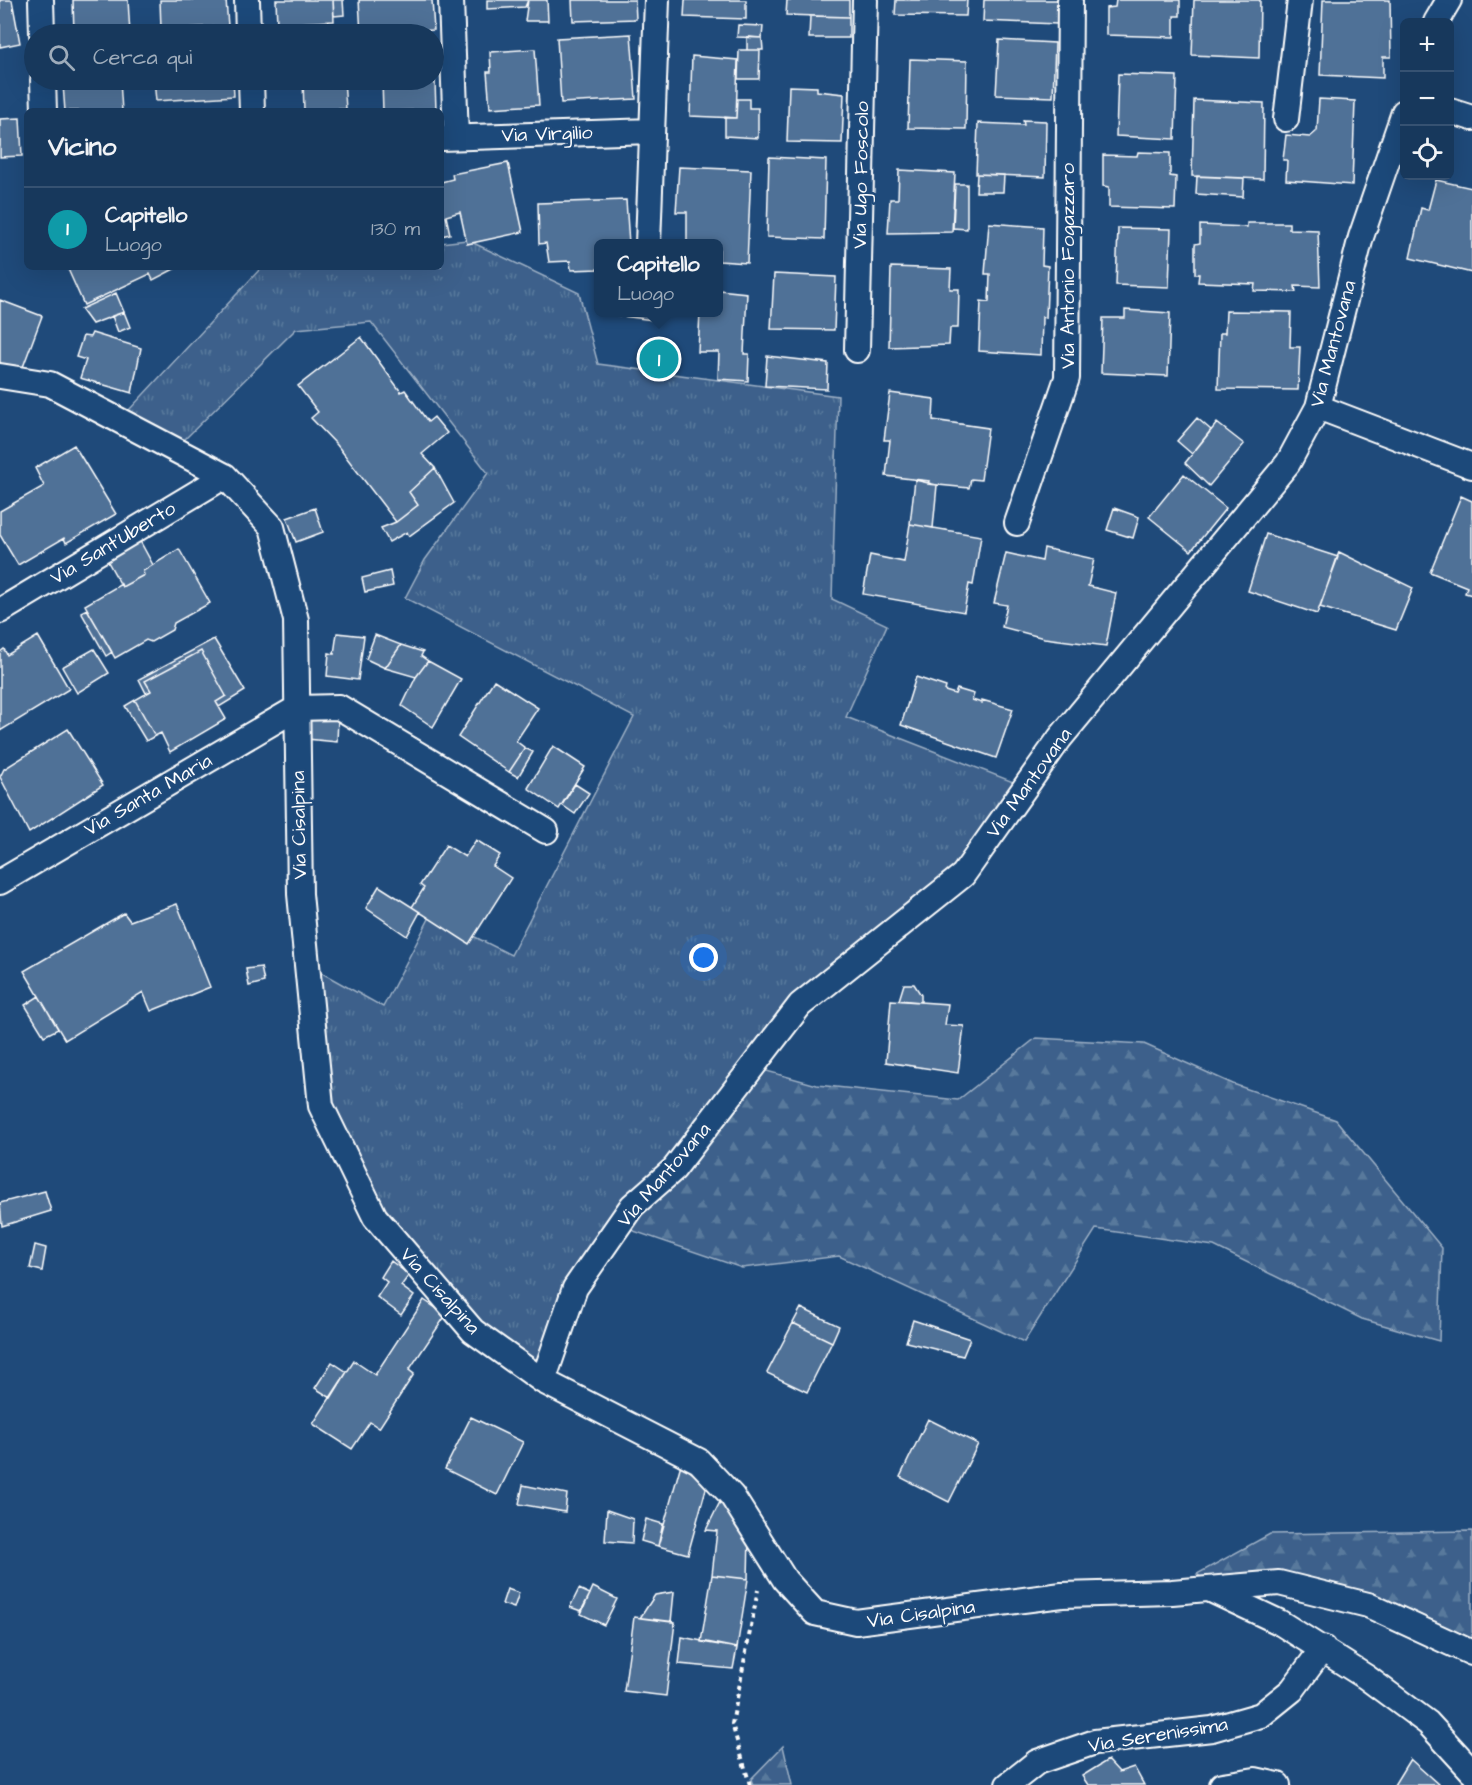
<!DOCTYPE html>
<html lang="it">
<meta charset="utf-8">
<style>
body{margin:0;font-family:"Architects Daughter",sans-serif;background:#203f62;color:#f1f3f6}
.controls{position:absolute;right:18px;top:18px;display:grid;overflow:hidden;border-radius:9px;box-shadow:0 6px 24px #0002}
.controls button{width:54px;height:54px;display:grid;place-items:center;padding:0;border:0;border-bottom:2px solid #365272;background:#17385c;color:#f1f3f6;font:30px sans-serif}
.you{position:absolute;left:704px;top:958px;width:21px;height:21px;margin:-15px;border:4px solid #fff;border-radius:50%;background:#1a73e8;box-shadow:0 0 0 9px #1a73e833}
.badge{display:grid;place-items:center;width:39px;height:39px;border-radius:50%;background:#ffd166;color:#fff;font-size:20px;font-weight:700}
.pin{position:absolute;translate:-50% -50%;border:3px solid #fff;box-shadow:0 2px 6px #0006}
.popup{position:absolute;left:594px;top:239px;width:129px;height:78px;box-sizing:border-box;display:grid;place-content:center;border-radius:9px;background:#17385c;filter:drop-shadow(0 2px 4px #0005);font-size:20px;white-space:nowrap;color:#9eacbb}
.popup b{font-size:22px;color:#f1f3f6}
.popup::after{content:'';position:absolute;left:50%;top:100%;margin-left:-12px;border:12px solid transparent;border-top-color:#17385c}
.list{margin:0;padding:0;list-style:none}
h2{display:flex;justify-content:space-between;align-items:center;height:78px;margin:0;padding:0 24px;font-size:26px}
h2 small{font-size:20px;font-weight:400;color:#9eacbb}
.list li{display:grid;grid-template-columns:39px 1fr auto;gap:18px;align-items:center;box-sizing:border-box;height:84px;padding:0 24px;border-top:2px solid #365272}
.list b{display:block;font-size:22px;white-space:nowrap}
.list p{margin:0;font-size:20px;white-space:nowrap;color:#9eacbb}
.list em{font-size:20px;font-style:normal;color:#9eacbb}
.icon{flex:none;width:33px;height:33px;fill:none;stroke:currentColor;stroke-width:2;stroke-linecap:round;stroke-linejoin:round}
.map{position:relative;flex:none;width:1472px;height:1785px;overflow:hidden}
.search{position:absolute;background:#17385c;box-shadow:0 6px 24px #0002;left:24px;top:24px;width:420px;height:66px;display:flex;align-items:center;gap:15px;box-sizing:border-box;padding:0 21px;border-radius:33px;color:#9eacbb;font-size:22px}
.panel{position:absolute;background:#17385c;box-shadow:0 6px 24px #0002;left:24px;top:108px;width:420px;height:162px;border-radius:9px}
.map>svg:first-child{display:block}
.grass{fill:url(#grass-tufts);stroke:#9eb0c5;stroke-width:1.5}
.forest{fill:url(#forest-firs);stroke:#9eb0c5;stroke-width:1.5}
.building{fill:#507197;stroke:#fff;stroke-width:1.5}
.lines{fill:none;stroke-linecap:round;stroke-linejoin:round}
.minor-casing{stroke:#fff;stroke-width:28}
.path{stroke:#fff;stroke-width:4;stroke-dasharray:4.5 4.5;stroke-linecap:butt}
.minor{stroke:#1f4a7a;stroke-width:24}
.labels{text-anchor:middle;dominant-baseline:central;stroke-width:5;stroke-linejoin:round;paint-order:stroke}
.street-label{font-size:20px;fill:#fff;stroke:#1f4a7a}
</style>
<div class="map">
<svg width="1472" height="1785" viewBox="0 0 1472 1785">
<defs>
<pattern id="grass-tufts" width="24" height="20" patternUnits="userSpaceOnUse" patternTransform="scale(1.5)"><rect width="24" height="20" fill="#3c618b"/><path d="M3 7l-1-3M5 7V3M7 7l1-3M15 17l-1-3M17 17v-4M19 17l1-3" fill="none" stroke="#59799c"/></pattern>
<pattern id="forest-firs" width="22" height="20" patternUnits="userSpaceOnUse" patternTransform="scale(1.5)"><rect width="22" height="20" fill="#3c618b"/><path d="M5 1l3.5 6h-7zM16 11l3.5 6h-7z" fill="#59799c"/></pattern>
</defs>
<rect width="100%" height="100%" fill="#1f4a7a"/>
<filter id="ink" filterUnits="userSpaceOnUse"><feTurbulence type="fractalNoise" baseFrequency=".0167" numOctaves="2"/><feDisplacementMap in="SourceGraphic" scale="12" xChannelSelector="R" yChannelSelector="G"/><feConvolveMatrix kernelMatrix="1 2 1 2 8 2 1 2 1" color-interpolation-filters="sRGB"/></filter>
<g filter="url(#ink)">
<path class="grass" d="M467 240 579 293 598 364 838 396 832 599 887 625 846 717 1021 785 960 870 796 1003 616 1225 543 1385 394 1242 328 1120 304 963 383 1007 431 915 511 955 634 717 405 598 425 560 488 473 371 322 296 329 181 443 116 424 262 267H441V243Z"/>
<path class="forest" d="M1036 1038 1144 1044 1233 1084 1336 1120 1442 1248 1439 1341 1362 1319 1214 1246 1096 1229 1024 1342 839 1256 742 1268 616 1225 749 1066 817 1085 958 1100Z
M1472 1531V1650L1279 1581 1218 1591 1197 1574 1270 1534Z
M783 1746 792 1785H753L751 1779Z"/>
<path class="building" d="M0 0H12L20 43 0 47Z
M73 0H128L130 34H74Z
M160 0H226L228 26 161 29Z
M276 0H333L334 21 277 24Z
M333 0H343L344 15 334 16Z
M359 0H432L434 30 361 34Z
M487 0H528L525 7 487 9Z
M528 0H547L548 21H525Z
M572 0H635L636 19 573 21Z
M685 0H746V19L684 17Z
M787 0H849V17L786 15Z
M896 0H967L966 16 895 15Z
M984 0H1057V24L983 21Z
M1116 0H1180V16H1174V37L1106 35V8L1115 7Z
M1194 0H1260L1259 58 1192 55Z
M1323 0H1390L1391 57H1383V78L1320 75Z
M810 16 849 17V38H809Z
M738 25 763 26 762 38 737 37Z
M228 26 229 34H149V31Z
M631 34 636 99 561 103 557 38Z
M747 37 762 38 763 50H747Z
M999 40 1055 43 1053 97 996 95Z
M535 49 539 105 490 108 487 72H491L490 52Z
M739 50H760L759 79H738Z
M434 54 436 110 383 111 382 80H434Z
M692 56 738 60 736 118 690 116Z
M910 59 967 61 966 129 908 128Z
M1118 74 1177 76 1175 139 1116 136Z
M154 80H233L234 96 156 101Z
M303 80H344L346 109 304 110Z
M366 80H382L383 84H366Z
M120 81 122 111H65L63 84Z
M789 86 817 87V91L844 94 842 143 787 142Z
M737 99H749V108H758V138L725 136V117L736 118Z
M1319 99 1355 101 1352 185 1286 180 1287 160H1283L1286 135 1310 137 1317 131Z
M1194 100 1264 103 1263 179 1192 176Z
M20 118 22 156 0 157V119Z
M1023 120 1046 121 1045 177 976 174 978 123 1024 125Z
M1138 152 1170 153V176L1176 177 1175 209 1109 207V187L1103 186V155L1137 156Z
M769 157 826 160 824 239 767 237Z
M508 163 523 232 467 244 460 212 446 216 450 234 441 236V182L453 179 452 174Z
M679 167 751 170 747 263 719 261V244H687V212H676Z
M899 170 955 173 952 232 888 233 890 199H898Z
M977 174 1004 175 1003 192H976Z
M1197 176 1244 178 1243 197 1196 194Z
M1436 180 1472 188V273L1410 258 1421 208 1428 210Z
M955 184H967V229L953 228Z
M626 200 629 244H599V269L571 270 570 261 549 262 546 243 539 244 538 203Z
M989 223 1043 227 1042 265 1048 266 1046 318 1042 317 1041 355 979 351 981 301 989 302 990 274H985Z
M1247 223H1289V229L1318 230 1320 287 1295 286 1296 292 1254 291 1255 284 1198 282 1199 274H1195V244L1200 243V225L1247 227Z
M1118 228 1171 229 1169 287 1116 285Z
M67 267H178L153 280 150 274 84 305Z
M891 267 951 269 950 289H959L958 328H950L949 345 889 347Z
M774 274 836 277 834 330 771 329Z
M719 290 747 293 744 354H749L748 381 718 379 719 352H698L700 312H719Z
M116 293 124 312 92 324 81 309Z
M0 300 42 316 20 375 0 368Z
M1125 310 1170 313 1168 376 1101 373 1103 318H1125Z
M1226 311 1291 312 1290 347H1300L1298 390 1218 389 1220 333H1225Z
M124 312 130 327 118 332 112 316Z
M615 312H661L660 321 615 315Z
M92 333 141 348 132 393 80 378 86 360 76 357 83 336 90 337Z
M361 337 401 392 405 390 428 422 434 417 447 433 422 454 435 468 409 492 418 505 396 522 337 445 311 418 318 412 298 386Z
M767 356 828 363 827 389 765 386Z
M890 393 934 399 933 420 988 428 981 480 971 479 969 488 928 484 929 481 886 476 890 440H884Z
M1197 418 1211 430 1192 454 1177 441Z
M1217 423 1244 444 1209 486 1185 463Z
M74 445 116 514 66 543 64 538 18 565 0 535V511L44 486 35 468Z
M435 468 454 503 409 536 407 532 389 542 381 528 396 522 418 505 409 492Z
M1184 474 1226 508 1191 551 1149 517Z
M915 480 937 485 933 528 910 524Z
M1461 496 1472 501V595L1465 593 1467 587 1430 572Z
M315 508 323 532 296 542 287 518Z
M1114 508 1139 517 1133 538 1107 530Z
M910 524 981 536 973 585 969 584 964 612 863 594 870 555 904 562Z
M1266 534 1338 557 1317 614 1248 591Z
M140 541 153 565 143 571 144 575 122 587 107 560Z
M1044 548 1094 559 1088 586 1116 593 1106 646 1044 638 1002 627 1007 605 994 603 1006 553 1042 561Z
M179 549 210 603 174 623 172 630 151 642 146 640 115 658 85 605 121 584 122 587 144 575 143 571Z
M1339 552 1413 588 1396 630 1320 607Z
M390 571 393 586 365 592 362 578Z
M87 609 112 652 106 656 81 612Z
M337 633 364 636 358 680 327 676 329 653 334 654Z
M375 635 401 645 385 668 366 659Z
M38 636 69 689 0 731V652L4 649 7 655Z
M214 639 245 691 219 707 216 702 226 696 201 651 145 681 151 691 146 693 139 679Z
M401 645 423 652 421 656 428 661 416 677 385 668Z
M94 649 109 673 77 693 62 667Z
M201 651 226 696 216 702 226 719 170 752 161 733 155 736 135 700 151 691 145 681Z
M428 661 461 679 433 727 402 706 416 677Z
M916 677 946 687 945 691 955 694 957 689 974 694 972 700 982 703V700L1013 709 996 758 901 725Z
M494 680 538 708 516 741 525 748 509 772 458 737Z
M135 700 155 736 146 741 125 706Z
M308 716 338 718 337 742 307 739Z
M68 729 103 785 29 833 0 777 4 769Z
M553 746 585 767 559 809 528 788Z
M525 748 533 752 518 777 509 772Z
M575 784 589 793 575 814 562 805Z
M476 840 500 855 493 866 511 878 469 944 412 907 424 888 420 885 446 845 465 857Z
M379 886 420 912 407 936 366 908Z
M177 904 210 987 151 1011 143 992 65 1040 24 971 124 913 130 921Z
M261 967 264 982 249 986 246 969Z
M904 984H914L921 995V1002L899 1000Z
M39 996 58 1029 44 1036 25 1005Z
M891 1000 948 1004 945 1025 964 1026 958 1073 886 1062Z
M45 1191 51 1211 2 1226 0 1203Z
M35 1245 46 1248 42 1271 30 1268Z
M391 1261 409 1275 401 1286 414 1296 401 1315 377 1297 387 1282 381 1277Z
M424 1300 446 1315 409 1370 414 1374 379 1428 370 1422 352 1449 313 1424 354 1361 375 1375Z
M801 1308 839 1326 832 1342 793 1323Z
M913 1320 970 1339 963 1356 906 1342Z
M793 1323 832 1342 807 1392 767 1373Z
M332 1362 347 1372 331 1398 315 1388Z
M471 1417 523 1442 497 1495 445 1469Z
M928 1419 978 1444 949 1502 900 1477Z
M681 1464 707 1485 688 1554 658 1546Z
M523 1485 567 1494 565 1512 519 1504Z
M722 1498 749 1535 748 1579 712 1575 717 1531 706 1530Z
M607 1510 633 1519 632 1543 605 1541Z
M646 1519 663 1524 658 1546 641 1541Z
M712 1575 748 1579 737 1648 701 1642Z
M593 1587 617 1599 604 1625 581 1614Z
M507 1589 519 1593 514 1608 502 1604Z
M579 1589 590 1594 581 1611 570 1607Z
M674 1592 671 1622 640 1618 655 1595Z
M634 1617 675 1622 666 1696 624 1691Z
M682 1637 737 1648 733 1669 679 1664Z
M1410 1759 1438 1784 1437 1785H1394Z
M1108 1760 1119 1772 1134 1767 1144 1785H1088L1082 1776Z"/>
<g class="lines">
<defs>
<path id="minor" d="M41 0 42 34
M247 0 248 34
M451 0 456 137
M1436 22 1449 0
M43 80 44 111
M251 80 252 111
M1450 111 1472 118
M1286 119 1300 0
M441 138 652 131
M648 244 657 0
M857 350 865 0
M0 376 50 384 225 476 272 527 296 620 300 894 321 1106 375 1217 473 1331 543 1381 699 1461 732 1496 785 1580 815 1613 856 1622 1062 1595 1172 1592 1279 1583 1368 1605 1472 1653
M1318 407 1472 466
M1017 523 1067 378 1070 0
M0 611 225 476
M0 882 297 708 339 707 546 831
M543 1381 575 1288 632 1206 674 1169 800 1005 963 875 1060 738 1288 463 1318 407 1361 237 1404 112
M1211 1590 1279 1622 1366 1677 1428 1723 1472 1771
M1008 1785 1037 1762 1095 1742 1212 1729 1261 1715 1292 1690 1323 1648
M1222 1785 1255 1780 1278 1785"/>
</defs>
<use href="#minor" class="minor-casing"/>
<path class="path" d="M750 1785 732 1724 758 1590"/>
<use href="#minor" class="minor"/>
</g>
</g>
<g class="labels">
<g class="street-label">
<text transform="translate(547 134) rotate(-2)">Via Virgilio</text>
<text transform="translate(861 175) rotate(-89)">Via Ugo Foscolo</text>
<text transform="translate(1068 266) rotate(-90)">Via Antonio Fogazzaro</text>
<text transform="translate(1333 344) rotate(-75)">Via Mantovana</text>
<text transform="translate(113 543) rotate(-31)">Via Sant'Uberto</text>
<text transform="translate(1029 783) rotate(-54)">Via Mantovana</text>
<text transform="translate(148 795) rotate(-30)">Via Santa Maria</text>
<text transform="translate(299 825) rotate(-91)">Via Cisalpina</text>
<text transform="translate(664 1175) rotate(-49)">Via Mantovana</text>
<text transform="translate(440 1291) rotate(48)">Via Cisalpina</text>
<text transform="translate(921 1614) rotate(-8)">Via Cisalpina</text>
<text transform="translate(1158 1735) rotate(-9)">Via Serenissima</text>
</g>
</g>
</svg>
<div class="controls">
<button>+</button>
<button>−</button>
<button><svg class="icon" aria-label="locate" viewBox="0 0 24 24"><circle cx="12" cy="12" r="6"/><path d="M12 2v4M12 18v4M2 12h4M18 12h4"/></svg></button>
</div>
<div class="you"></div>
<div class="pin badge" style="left:659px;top:359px;background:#0f9aa8">1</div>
<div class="popup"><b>Capitello</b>Luogo</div>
<div class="search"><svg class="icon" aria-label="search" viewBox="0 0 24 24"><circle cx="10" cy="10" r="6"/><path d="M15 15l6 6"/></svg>Cerca qui</div>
<section class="panel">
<h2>Vicino<small></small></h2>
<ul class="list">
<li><span class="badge" style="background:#0f9aa8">1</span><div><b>Capitello</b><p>Luogo</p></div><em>130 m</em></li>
</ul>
</section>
</div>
